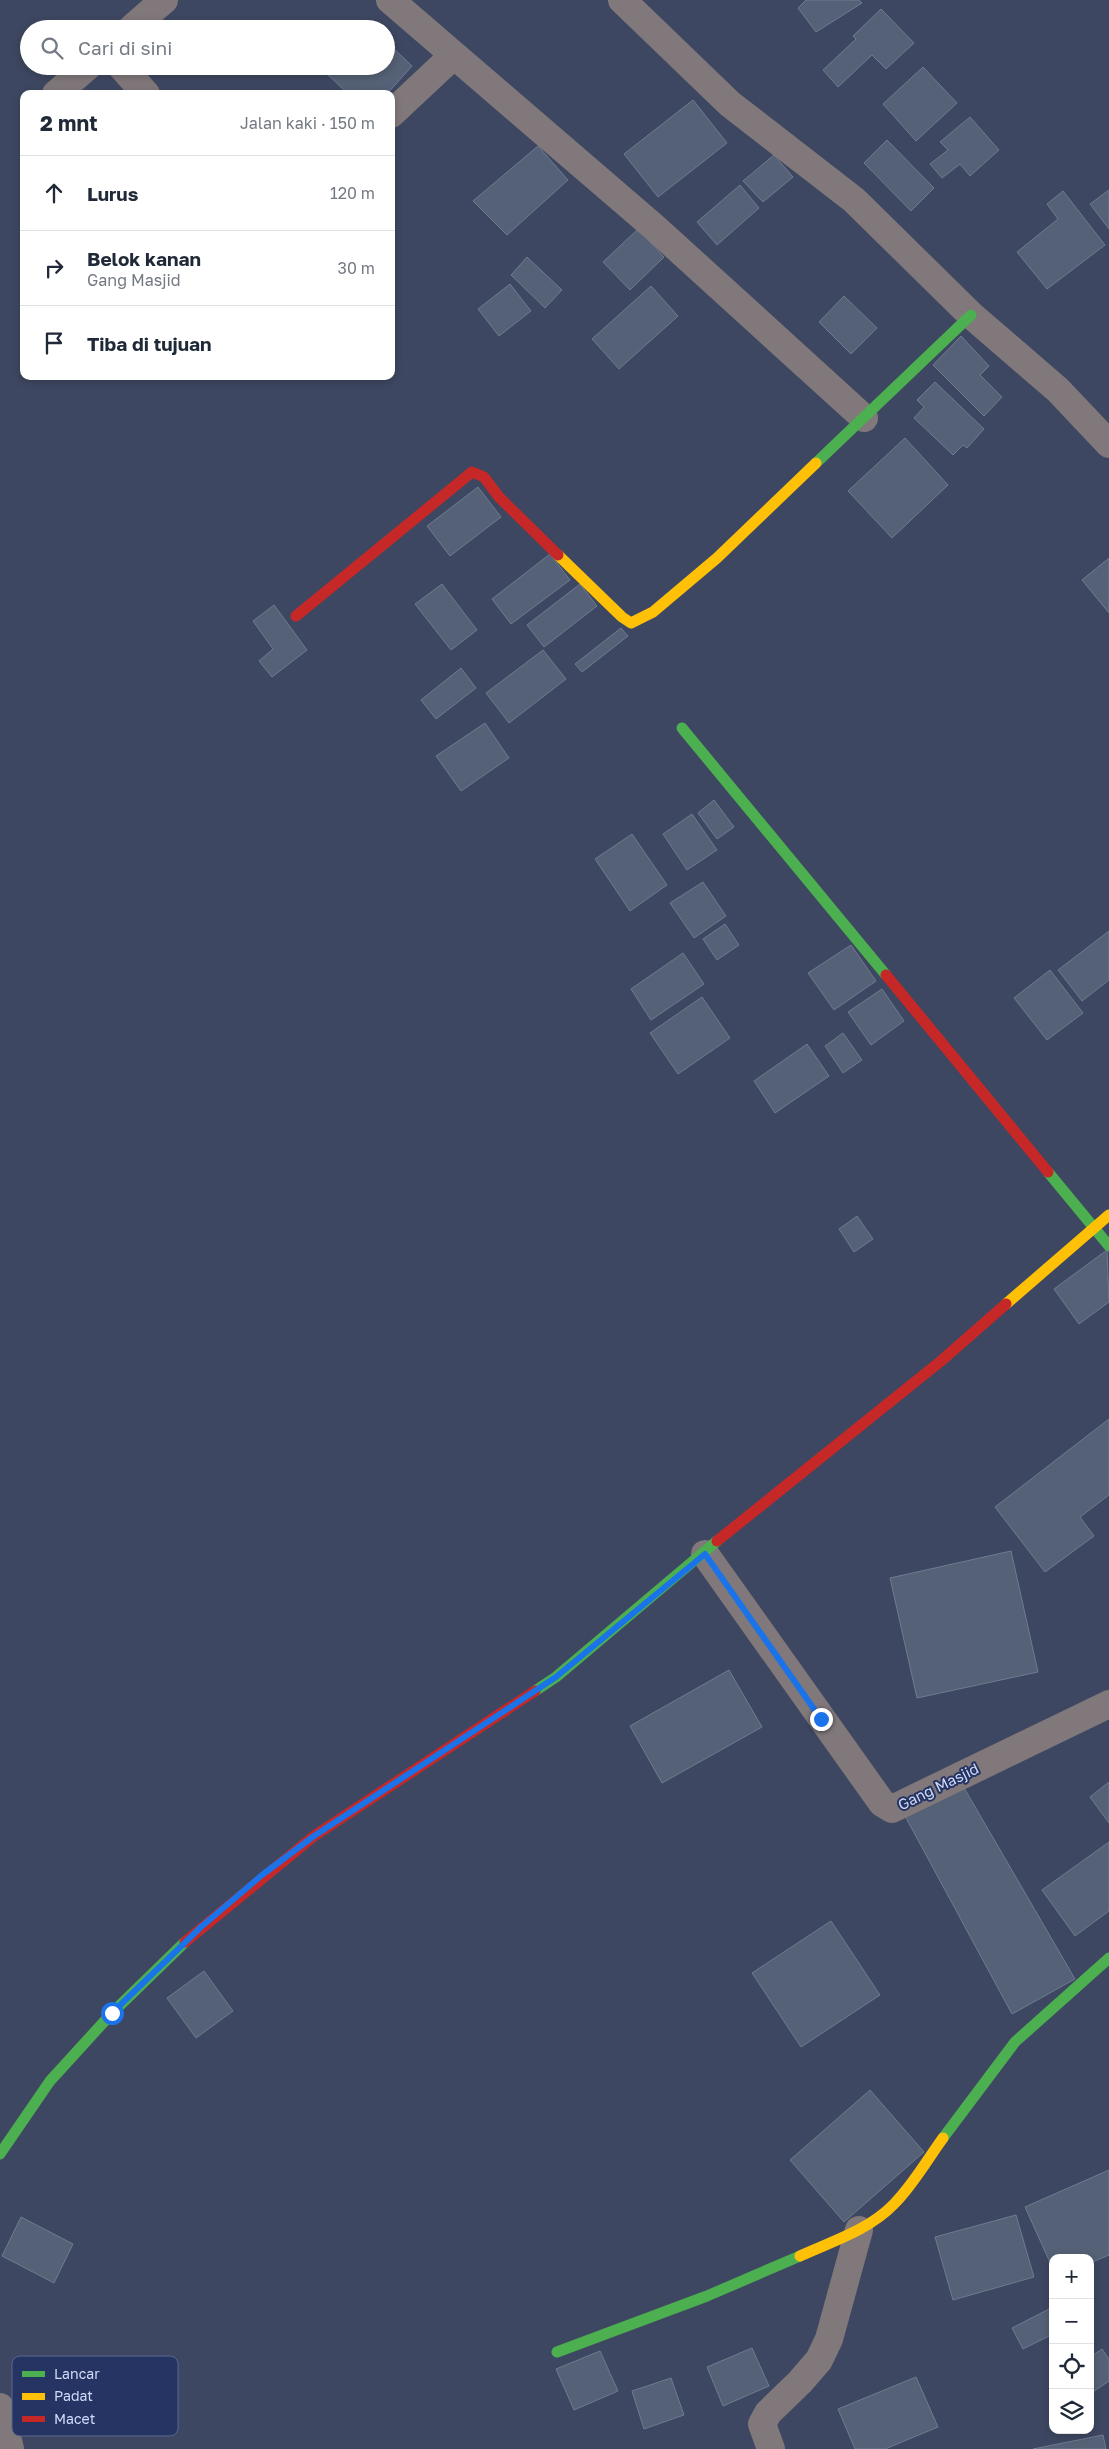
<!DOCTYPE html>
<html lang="id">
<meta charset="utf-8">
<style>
body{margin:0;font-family:"Golos Text",sans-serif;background:#f2f2f3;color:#1f2937}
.controls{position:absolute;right:15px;bottom:15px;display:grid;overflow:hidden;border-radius:10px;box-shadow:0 2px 8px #0003}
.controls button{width:45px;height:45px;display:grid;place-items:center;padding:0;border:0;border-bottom:1px solid #e0e1e3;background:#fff;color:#1f2937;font:25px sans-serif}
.stop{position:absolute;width:15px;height:15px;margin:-11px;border:4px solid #1a73e8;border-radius:50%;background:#fff}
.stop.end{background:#1a73e8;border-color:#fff;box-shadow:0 1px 5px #0008}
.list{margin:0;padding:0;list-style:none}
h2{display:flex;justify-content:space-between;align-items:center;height:65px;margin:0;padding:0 20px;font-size:21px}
h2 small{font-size:16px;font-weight:400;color:#747a83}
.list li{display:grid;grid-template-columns:32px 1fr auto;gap:15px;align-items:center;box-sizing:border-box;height:75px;padding:0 20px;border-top:1px solid #e0e1e3}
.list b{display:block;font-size:19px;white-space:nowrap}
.list p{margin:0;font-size:16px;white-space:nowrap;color:#747a83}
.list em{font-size:16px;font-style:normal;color:#747a83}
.icon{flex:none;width:28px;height:28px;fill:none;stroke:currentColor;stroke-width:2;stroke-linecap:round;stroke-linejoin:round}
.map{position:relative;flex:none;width:1109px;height:2449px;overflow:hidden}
.search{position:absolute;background:#fff;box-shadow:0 2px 8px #0003;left:20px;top:20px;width:375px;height:55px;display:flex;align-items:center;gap:12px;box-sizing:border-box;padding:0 18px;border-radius:28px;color:#747a83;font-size:19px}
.panel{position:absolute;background:#fff;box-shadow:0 2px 8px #0003;left:20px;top:90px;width:375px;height:290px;border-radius:10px}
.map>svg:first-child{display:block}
.building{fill:#556176;stroke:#6e7b90}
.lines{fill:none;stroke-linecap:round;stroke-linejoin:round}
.street{stroke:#80787a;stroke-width:28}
.fast{stroke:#4caf50;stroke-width:11}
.slow{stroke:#ffc107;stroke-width:11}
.jam{stroke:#c62828;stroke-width:11}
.route{stroke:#1a73e8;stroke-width:6}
.labels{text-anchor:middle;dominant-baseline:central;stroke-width:4;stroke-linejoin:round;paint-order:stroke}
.street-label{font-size:15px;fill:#d0dbf8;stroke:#263463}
.key{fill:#263463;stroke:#596690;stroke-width:1}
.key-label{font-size:14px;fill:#d0dbf8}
</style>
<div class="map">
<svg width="1109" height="2449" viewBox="0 0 1109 2449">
<rect width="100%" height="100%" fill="#3e4761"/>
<path class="building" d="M806 0H859L862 3 816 32 798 8Z
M881 9 914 43 886 69 872 55 838 87 823 70 856 39 853 36Z
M367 23 373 29H362Z
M386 41 412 66 387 94H348L323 70 327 66H386Z
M923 67 957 103 916 141 883 104Z
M693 100 727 143 658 197 624 154Z
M970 117 999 150 970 176 960 164 942 178 930 164 948 150 940 142Z
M887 140 934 188 911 211 864 163Z
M538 146 568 180 507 235 473 201Z
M774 155 793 177 763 202 743 181Z
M740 185 759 208 717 245 697 222Z
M1109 190V229L1090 204Z
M1063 191 1105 245 1047 289 1017 252 1058 219 1047 204Z
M638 229 664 257 630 290 603 262Z
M527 257 562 290 545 308 511 275Z
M510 284 531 311 499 336 478 309Z
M651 286 678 316 619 369 592 339Z
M844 296 877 328 851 354 819 322Z
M961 336 989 366 980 375 1002 397 984 416 933 365Z
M935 382 984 429 967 448 963 445 953 455 914 418 924 407 917 400Z
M905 438 948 485 892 538 848 491Z
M478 487 501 517 450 556 427 526Z
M550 554 570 580 511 624 492 599Z
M1109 558V613L1082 580Z
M442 584 477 630 451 650 415 604Z
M580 584 597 606 544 647 527 625Z
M274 605 307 650 272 677 259 661 273 649 253 621Z
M621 628 628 636 582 672 575 664Z
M543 650 566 679 509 723 486 693Z
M461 668 476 688 436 719 421 700Z
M485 723 509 758 461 791 436 756Z
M714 800 734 827 717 839 698 813Z
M692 814 717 850 687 870 663 834Z
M632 834 667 885 630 911 595 859Z
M703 882 726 916 694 938 670 903Z
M725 924 739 945 717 960 703 939Z
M1109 931V980L1082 1001 1058 970Z
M851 945 876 981 834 1010 808 973Z
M683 953 704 984 651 1020 631 989Z
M1050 970 1083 1013 1047 1040 1014 998Z
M882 989 904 1021 871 1045 848 1012Z
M702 997 730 1038 678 1074 650 1033Z
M843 1033 862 1060 843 1073 825 1046Z
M807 1044 829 1076 775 1113 754 1081Z
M857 1216 873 1239 854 1252 839 1229Z
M1107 1250 1109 1302 1079 1324 1054 1289Z
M1109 1419V1495L1080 1517 1094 1536 1045 1572 995 1507Z
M1011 1551 1038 1672 917 1698 890 1578Z
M729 1670 762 1727 662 1783 630 1726Z
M1109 1782V1823L1090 1797Z
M963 1786 1075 1979 1012 2014 905 1816Z
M1109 1842V1911L1075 1936 1042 1890Z
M831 1921 880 1995 801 2047 752 1973Z
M204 1971 233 2011 196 2038 167 1998Z
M870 2090 924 2152 844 2222 790 2160Z
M1109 2170V2255L1090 2263V2258H1053V2269L1025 2207Z
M1016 2215 1034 2277 953 2300 935 2237Z
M21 2217 73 2244 54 2283 2 2256Z
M1053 2307V2334L1023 2349 1012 2328Z
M752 2348 769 2386 723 2406 707 2367Z
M1102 2349 1109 2359V2381L1090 2394V2357Z
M600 2351 618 2391 574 2410 556 2369Z
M916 2377 938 2427 885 2449H855L838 2409Z
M671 2378 684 2415 644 2429 632 2391Z
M1103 2435 1106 2449H1033Z"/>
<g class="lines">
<path class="street" d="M390 0 654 227 864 418
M622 0 730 104 854 200 971 315 1058 390 1109 444
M131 29 164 0
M121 66 146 94
M56 94 88 66
M391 114 454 55
M705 1554 882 1803 892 1809 1109 1704
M0 2407 10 2449
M771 2449 762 2424 768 2413 800 2382 819 2360 829 2339 859 2230"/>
<path class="fast" d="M816 463 971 315
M682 728 886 975
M1048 1172 1109 1246
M535 1691 556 1677 717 1541
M943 2138 1015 2042 1109 1958
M0 2154 50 2081 112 2013 185 1942
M557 2352 707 2296 800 2256"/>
<path class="slow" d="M558 555 622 617 631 623 653 612 717 558 816 463
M1006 1304 1109 1215
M800 2256C833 2241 869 2230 894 2204 913 2185 927 2160 943 2138"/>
<path class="jam" d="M296 616 472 472 484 477 499 497 558 555
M886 975 1048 1172
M717 1541 941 1361 1006 1304
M185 1942 314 1836 535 1691"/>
</g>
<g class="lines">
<path class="route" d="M112 2013 201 1927 262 1875 314 1836 556 1677 705 1554 821 1719"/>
</g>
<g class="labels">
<g class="street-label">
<text transform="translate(938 1786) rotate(-26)">Gang Masjid</text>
</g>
</g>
<rect x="12" y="2356" width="166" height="80" rx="8" class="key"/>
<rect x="22" y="2371" width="23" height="6" fill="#4caf50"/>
<rect x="22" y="2393" width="23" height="7" fill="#ffc107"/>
<rect x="22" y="2416" width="23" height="6" fill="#c62828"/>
<g class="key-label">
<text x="54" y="2379">Lancar</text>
<text x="54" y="2401">Padat</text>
<text x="54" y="2424">Macet</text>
</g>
</svg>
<div class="controls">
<button>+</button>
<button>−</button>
<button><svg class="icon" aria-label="locate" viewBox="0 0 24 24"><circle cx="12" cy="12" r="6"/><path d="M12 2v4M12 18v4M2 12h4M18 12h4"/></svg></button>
<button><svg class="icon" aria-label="layers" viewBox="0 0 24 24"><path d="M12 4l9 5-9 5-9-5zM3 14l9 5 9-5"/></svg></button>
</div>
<div class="stop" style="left:112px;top:2013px"></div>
<div class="stop end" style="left:821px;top:1719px"></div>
<div class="search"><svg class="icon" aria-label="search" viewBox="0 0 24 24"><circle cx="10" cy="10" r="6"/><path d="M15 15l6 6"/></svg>Cari di sini</div>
<section class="panel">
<h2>2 mnt<small>Jalan kaki · 150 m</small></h2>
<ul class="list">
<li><svg class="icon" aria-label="ahead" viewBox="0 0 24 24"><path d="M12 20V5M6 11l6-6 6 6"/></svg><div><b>Lurus</b></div><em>120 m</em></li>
<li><svg class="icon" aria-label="right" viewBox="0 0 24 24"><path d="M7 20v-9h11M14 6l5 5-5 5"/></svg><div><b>Belok kanan</b><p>Gang Masjid</p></div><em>30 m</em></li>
<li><svg class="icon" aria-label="arrive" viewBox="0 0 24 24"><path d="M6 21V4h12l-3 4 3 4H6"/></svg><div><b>Tiba di tujuan</b></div></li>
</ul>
</section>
</div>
